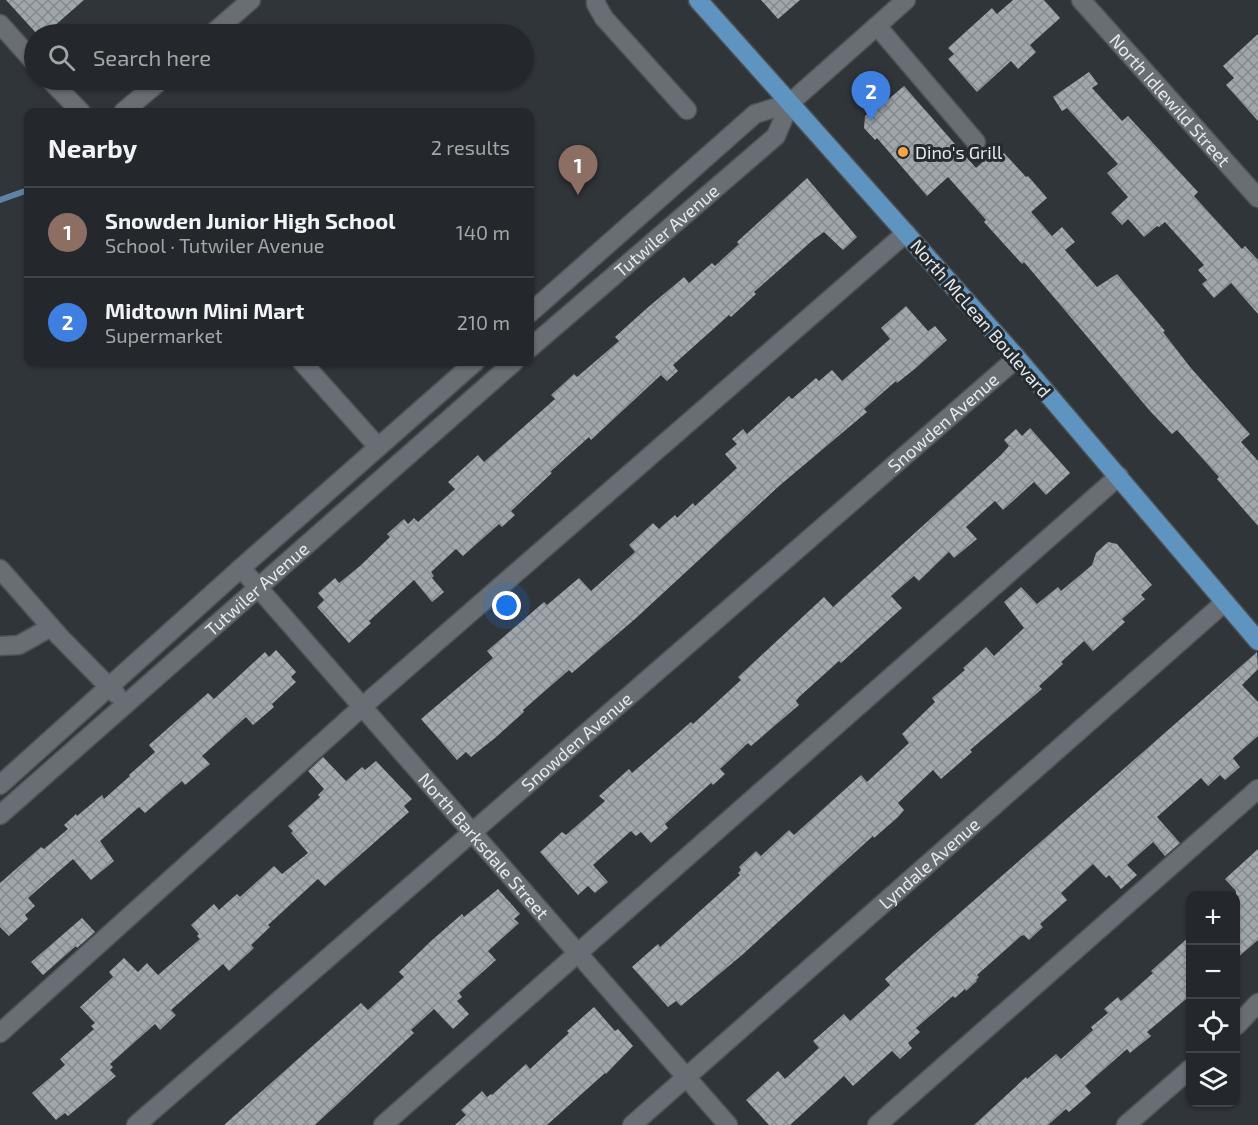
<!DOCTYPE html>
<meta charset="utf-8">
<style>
body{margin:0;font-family:"Exo 2",sans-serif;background:#303438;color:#f1f3f6}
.controls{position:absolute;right:18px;bottom:18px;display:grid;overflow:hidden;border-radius:12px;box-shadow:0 2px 4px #0004}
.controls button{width:54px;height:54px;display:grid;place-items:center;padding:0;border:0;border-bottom:2px solid #414448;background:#24282c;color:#f1f3f6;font:30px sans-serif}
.you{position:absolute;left:507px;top:606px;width:21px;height:21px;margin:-15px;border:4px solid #fff;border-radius:50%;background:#1a73e8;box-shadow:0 0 0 9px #1a73e833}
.badge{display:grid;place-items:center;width:39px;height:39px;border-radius:50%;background:#f5a346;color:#fff;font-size:20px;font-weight:700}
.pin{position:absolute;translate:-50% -50px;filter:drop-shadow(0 2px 3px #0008)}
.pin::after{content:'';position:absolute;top:32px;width:21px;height:18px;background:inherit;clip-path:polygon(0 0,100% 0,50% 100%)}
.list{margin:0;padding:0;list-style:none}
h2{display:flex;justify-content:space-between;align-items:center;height:78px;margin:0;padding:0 24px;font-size:26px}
h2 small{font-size:20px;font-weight:400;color:#a3a6a9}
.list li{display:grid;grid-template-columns:39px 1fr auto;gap:18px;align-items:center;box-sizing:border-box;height:90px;padding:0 24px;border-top:2px solid #414448}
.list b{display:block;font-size:22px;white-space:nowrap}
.list p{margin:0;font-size:20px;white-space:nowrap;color:#a3a6a9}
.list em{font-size:20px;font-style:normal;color:#a3a6a9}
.icon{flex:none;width:33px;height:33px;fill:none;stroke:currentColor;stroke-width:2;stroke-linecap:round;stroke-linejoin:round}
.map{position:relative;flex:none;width:1258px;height:1125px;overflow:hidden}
.search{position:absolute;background:#24282c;box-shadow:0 2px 4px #0004;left:24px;top:24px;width:510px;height:66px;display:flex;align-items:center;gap:15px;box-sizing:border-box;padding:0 21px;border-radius:33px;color:#a3a6a9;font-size:22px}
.panel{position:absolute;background:#24282c;box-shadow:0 2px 4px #0004;left:24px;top:108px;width:510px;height:258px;border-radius:12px}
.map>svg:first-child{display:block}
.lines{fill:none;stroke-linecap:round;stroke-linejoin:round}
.stream{stroke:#5d84a6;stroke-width:6}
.building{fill:url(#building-cross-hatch)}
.minor-casing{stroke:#4d5256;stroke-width:21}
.major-casing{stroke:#4d5256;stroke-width:21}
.minor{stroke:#686e74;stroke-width:18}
.major{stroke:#5f94c1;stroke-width:18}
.poi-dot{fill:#f5a346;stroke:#262b30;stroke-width:2}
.labels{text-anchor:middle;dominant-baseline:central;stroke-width:6;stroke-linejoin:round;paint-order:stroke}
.street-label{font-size:18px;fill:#e5e9ec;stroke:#262b30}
.poi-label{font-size:18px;fill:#e5e9ec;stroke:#262b30;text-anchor:start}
</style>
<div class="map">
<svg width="1258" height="1125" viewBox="0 0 1258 1125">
<defs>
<pattern id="building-cross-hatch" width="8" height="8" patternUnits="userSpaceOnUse" patternTransform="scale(1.5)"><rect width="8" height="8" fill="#9fa6ac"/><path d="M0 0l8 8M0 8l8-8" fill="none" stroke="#84898e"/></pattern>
</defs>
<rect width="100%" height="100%" fill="#30353a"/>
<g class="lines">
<path class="stream" d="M0 200 28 190"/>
</g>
<path class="building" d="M6 0H84L45 34H37Z
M761 0H800L778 19Z
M1013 0H1044L1060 18 1030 45 1036 52 1018 69 1011 61 977 92 948 59 954 54 948 48 992 8 997 14Z
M1258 34V121L1226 85 1234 78 1223 66Z
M1089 72 1098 84 1092 88 1122 121 1128 116 1198 192 1194 196 1242 249 1245 246 1258 260V314L1231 283 1214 298 1202 284 1207 280 1198 270 1204 265 1165 222 1159 227 1157 226 1144 237 1128 219 1122 225 1111 213 1128 197 1107 173 1118 164 1067 108 1062 111 1053 97Z
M904 86 976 168 993 153 995 155 998 152 1002 156 1004 153 1026 177 1028 176 1047 198 1031 212 1052 236 1062 227 1075 242 1065 250 1097 287 1117 274 1165 331 1163 332 1190 367 1250 434 1241 442 1258 461V526L1217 479 1219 477 1177 430 1172 434 1150 411 1024 262 1022 264 984 222 986 220 948 177 927 196 877 138 875 140 864 128 865 116 875 107 877 109Z
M807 178 857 237 843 250 824 232 813 240 754 292 756 294 731 317 729 315 673 365 678 371 667 381 661 375 591 440 589 437 550 472 552 473 511 511 515 515 502 527 499 524 463 556 456 549 431 572 434 576 432 578 444 592 432 602 414 580 369 621 371 623 349 643 317 607 324 600 318 593 335 578 339 583 360 566 390 537 387 534 404 519 408 524 414 518 418 522 455 489 448 482 478 455 484 462 555 399 551 395 574 374 577 377 619 341 615 337 646 309 684 277 689 283 712 263 715 266 739 244 737 242Z
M906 306 928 331 935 326 947 340 916 368 897 383 896 381 864 409 867 412 779 486 635 619 572 673 569 670 523 710 524 712 495 738 471 757 466 752 457 760 421 719 493 658 487 651 544 602 547 605 579 578 591 591 635 552 629 545 653 523 659 529 675 515 677 518 693 503 695 506 737 468 725 454 737 444 732 439 743 429 747 434 789 396 792 399 816 378 819 381 832 370 842 381 890 339 881 328Z
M1030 428 1070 473 1046 495 1034 482 1003 510 995 501 966 527 977 539 954 558 949 552 919 581 914 576 891 596 902 608 841 663 839 661 799 697 796 701 799 705 751 746 748 743 720 769 725 774 713 785 711 783 665 824 668 828 651 843 641 832 636 836 631 831 593 865 608 882 595 893 588 886 578 895 540 852 562 832 566 835 605 801 599 796 629 769 632 773 691 722 693 724 741 680 738 677 824 597 833 607 1001 455 1009 446 1004 440 1016 429 1022 436Z
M1108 542 1117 544 1152 585 1141 595 1145 599 1122 619 1125 622 1093 651 1084 641 1061 662 1063 664 1039 686 1042 689 970 750 972 752 941 779 933 770 898 803 904 810 898 817 874 838 873 836 742 955 681 1006 676 1001 668 1007 632 967 658 944 660 947 740 875 738 873 741 870 739 867 756 851 761 856 789 830 794 835 861 775 867 782 909 743 902 734 935 702 932 698 965 670 963 668 986 647 994 656 1024 628 1004 602 1021 587 1037 604 1058 587 1061 591 1092 565 1096 553Z
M276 650 296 672 291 677 296 682 272 704 274 707 253 725 246 717 202 756 210 764 185 785 182 781 145 813 139 807 100 841 114 861 91 880 73 859 28 898 35 906 25 915 28 919 9 936 0 927V883L41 847 44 849 68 829 64 825 76 814 77 816 102 795 104 799 130 776 129 775 155 752 149 745 208 693 214 699 265 652 269 657Z
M1257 652 1258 669 1242 685 1258 702V736L1233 758 1240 767 1225 780 1220 775 1208 786 1201 778 1157 817 1180 843 1165 856 1153 842 1127 865 1137 875 1121 889 1109 875 1106 878 1093 864 1061 893 1067 900 1040 924 1043 927 1029 940 1024 935 1021 936 977 975 979 977 976 980 977 981 966 991 965 989 955 998 953 996 916 1028 920 1032 908 1043 912 1048 900 1059 892 1051 853 1086 844 1076 790 1125H769L746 1100 778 1071 785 1079 819 1048 813 1041 844 1014 850 1021 890 985 885 979 915 952Z
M323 757 346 781 362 767 365 770 376 761 412 799 404 806 409 812 325 886 318 879 268 925 270 927 251 945 254 948 229 971 223 964 171 1010 176 1015 160 1030 155 1024 110 1064 113 1067 110 1070 116 1076 68 1116 65 1113 56 1120 32 1093 65 1065 60 1059 94 1029 91 1026 95 1023 80 1007 113 977 109 972 124 958 138 972 147 963 158 975 200 939 197 936 199 934 191 925 214 904 219 910 237 894 240 897 274 866 282 874 308 853 291 833 293 831 288 826 320 797 318 795 324 789 308 771Z
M1258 849V940L1236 959V891L1225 879Z
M498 889 520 914 514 919 519 923 488 951 496 960 459 993 462 997 457 1001 469 1014 453 1029 434 1009 411 1030 414 1033 315 1125H224L354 1009 361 1003 368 1010 404 977 399 972 431 941 462 914 464 917Z
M82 918 95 932 77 948 76 946 43 975 31 962Z
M1191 935V995L1147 1032 1151 1036 1130 1053 1127 1049 1085 1086 1091 1093 1069 1112 1066 1109 1048 1125H974L1026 1077 1027 1079 1056 1054 1061 1059 1093 1030 1091 1027 1108 1013 1104 1009 1118 997 1121 1001 1153 973 1151 971Z
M594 1007 615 1031 618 1029 633 1046 606 1074 605 1073 547 1125H455L466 1115 461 1110 482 1091 487 1097 491 1094 492 1095 526 1064 530 1069 569 1033 567 1031Z"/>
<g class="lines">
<defs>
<g id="minor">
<path d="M596 0V4L604 18 687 110"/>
<path id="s1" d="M1081 0 1258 198"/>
<path d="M0 24 34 62"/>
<path d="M877 26 976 142"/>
<path d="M212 34 251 0"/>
<path d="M50 80 81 112"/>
<path d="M123 112 161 80"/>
<path d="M530 313 755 114 790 103 906 0"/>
<path id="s2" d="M530 348 776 136 790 103"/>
<path d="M302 362 378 447"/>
<path id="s3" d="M241 568 728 1125"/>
<path d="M0 569 59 636 116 694"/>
<path d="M0 646 19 645 51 627"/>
<path d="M0 785 241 568 475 362"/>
<path id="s4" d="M0 815 514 362"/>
<path d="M1236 1026 1258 1003"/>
<path d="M0 1033 362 707 906 233"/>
<path id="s5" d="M136 1125 1017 358"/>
<path d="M383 1125 1119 476"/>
<path id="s6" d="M632 1125 1225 602"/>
<path d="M877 1125 1258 789"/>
<path d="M1126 1125 1190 1069"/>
</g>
<path id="major" d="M698 0 1017 358 1258 641"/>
</defs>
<use href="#minor" class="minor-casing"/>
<use href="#major" class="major-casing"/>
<use href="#minor" class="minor"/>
<use href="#major" class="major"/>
</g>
<circle class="poi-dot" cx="903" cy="152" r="6"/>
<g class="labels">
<g class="street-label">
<text stroke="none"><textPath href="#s1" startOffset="134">North Idlewild Street</textPath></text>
<text stroke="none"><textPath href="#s2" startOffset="180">Tutwiler Avenue</textPath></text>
<text transform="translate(981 318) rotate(49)">North McLean Boulevard</text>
<text stroke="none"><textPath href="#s5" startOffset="1070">Snowden Avenue</textPath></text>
<text stroke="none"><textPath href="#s4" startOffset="342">Tutwiler Avenue</textPath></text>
<text stroke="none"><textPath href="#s5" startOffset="584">Snowden Avenue</textPath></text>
<text stroke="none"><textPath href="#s3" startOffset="369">North Barksdale Street</textPath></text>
<text stroke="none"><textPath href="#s6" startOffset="396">Lyndale Avenue</textPath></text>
</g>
<g class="poi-label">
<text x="915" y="152">Dino's Grill</text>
</g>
</g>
</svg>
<div class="controls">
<button>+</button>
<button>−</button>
<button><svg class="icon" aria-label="locate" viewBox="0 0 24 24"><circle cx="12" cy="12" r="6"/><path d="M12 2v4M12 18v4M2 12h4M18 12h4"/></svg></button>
<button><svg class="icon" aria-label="layers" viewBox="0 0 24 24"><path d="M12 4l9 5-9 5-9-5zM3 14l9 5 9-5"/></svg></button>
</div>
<div class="you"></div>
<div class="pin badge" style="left:578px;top:195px;background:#8d6e63">1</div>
<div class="pin badge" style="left:871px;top:121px;background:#3f7fe0">2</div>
<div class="search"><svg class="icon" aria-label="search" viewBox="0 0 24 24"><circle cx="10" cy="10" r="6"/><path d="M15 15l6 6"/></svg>Search here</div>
<section class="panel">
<h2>Nearby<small>2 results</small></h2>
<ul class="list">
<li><span class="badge" style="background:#8d6e63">1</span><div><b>Snowden Junior High School</b><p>School · Tutwiler Avenue</p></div><em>140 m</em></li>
<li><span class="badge" style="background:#3f7fe0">2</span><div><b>Midtown Mini Mart</b><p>Supermarket</p></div><em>210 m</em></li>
</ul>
</section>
</div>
